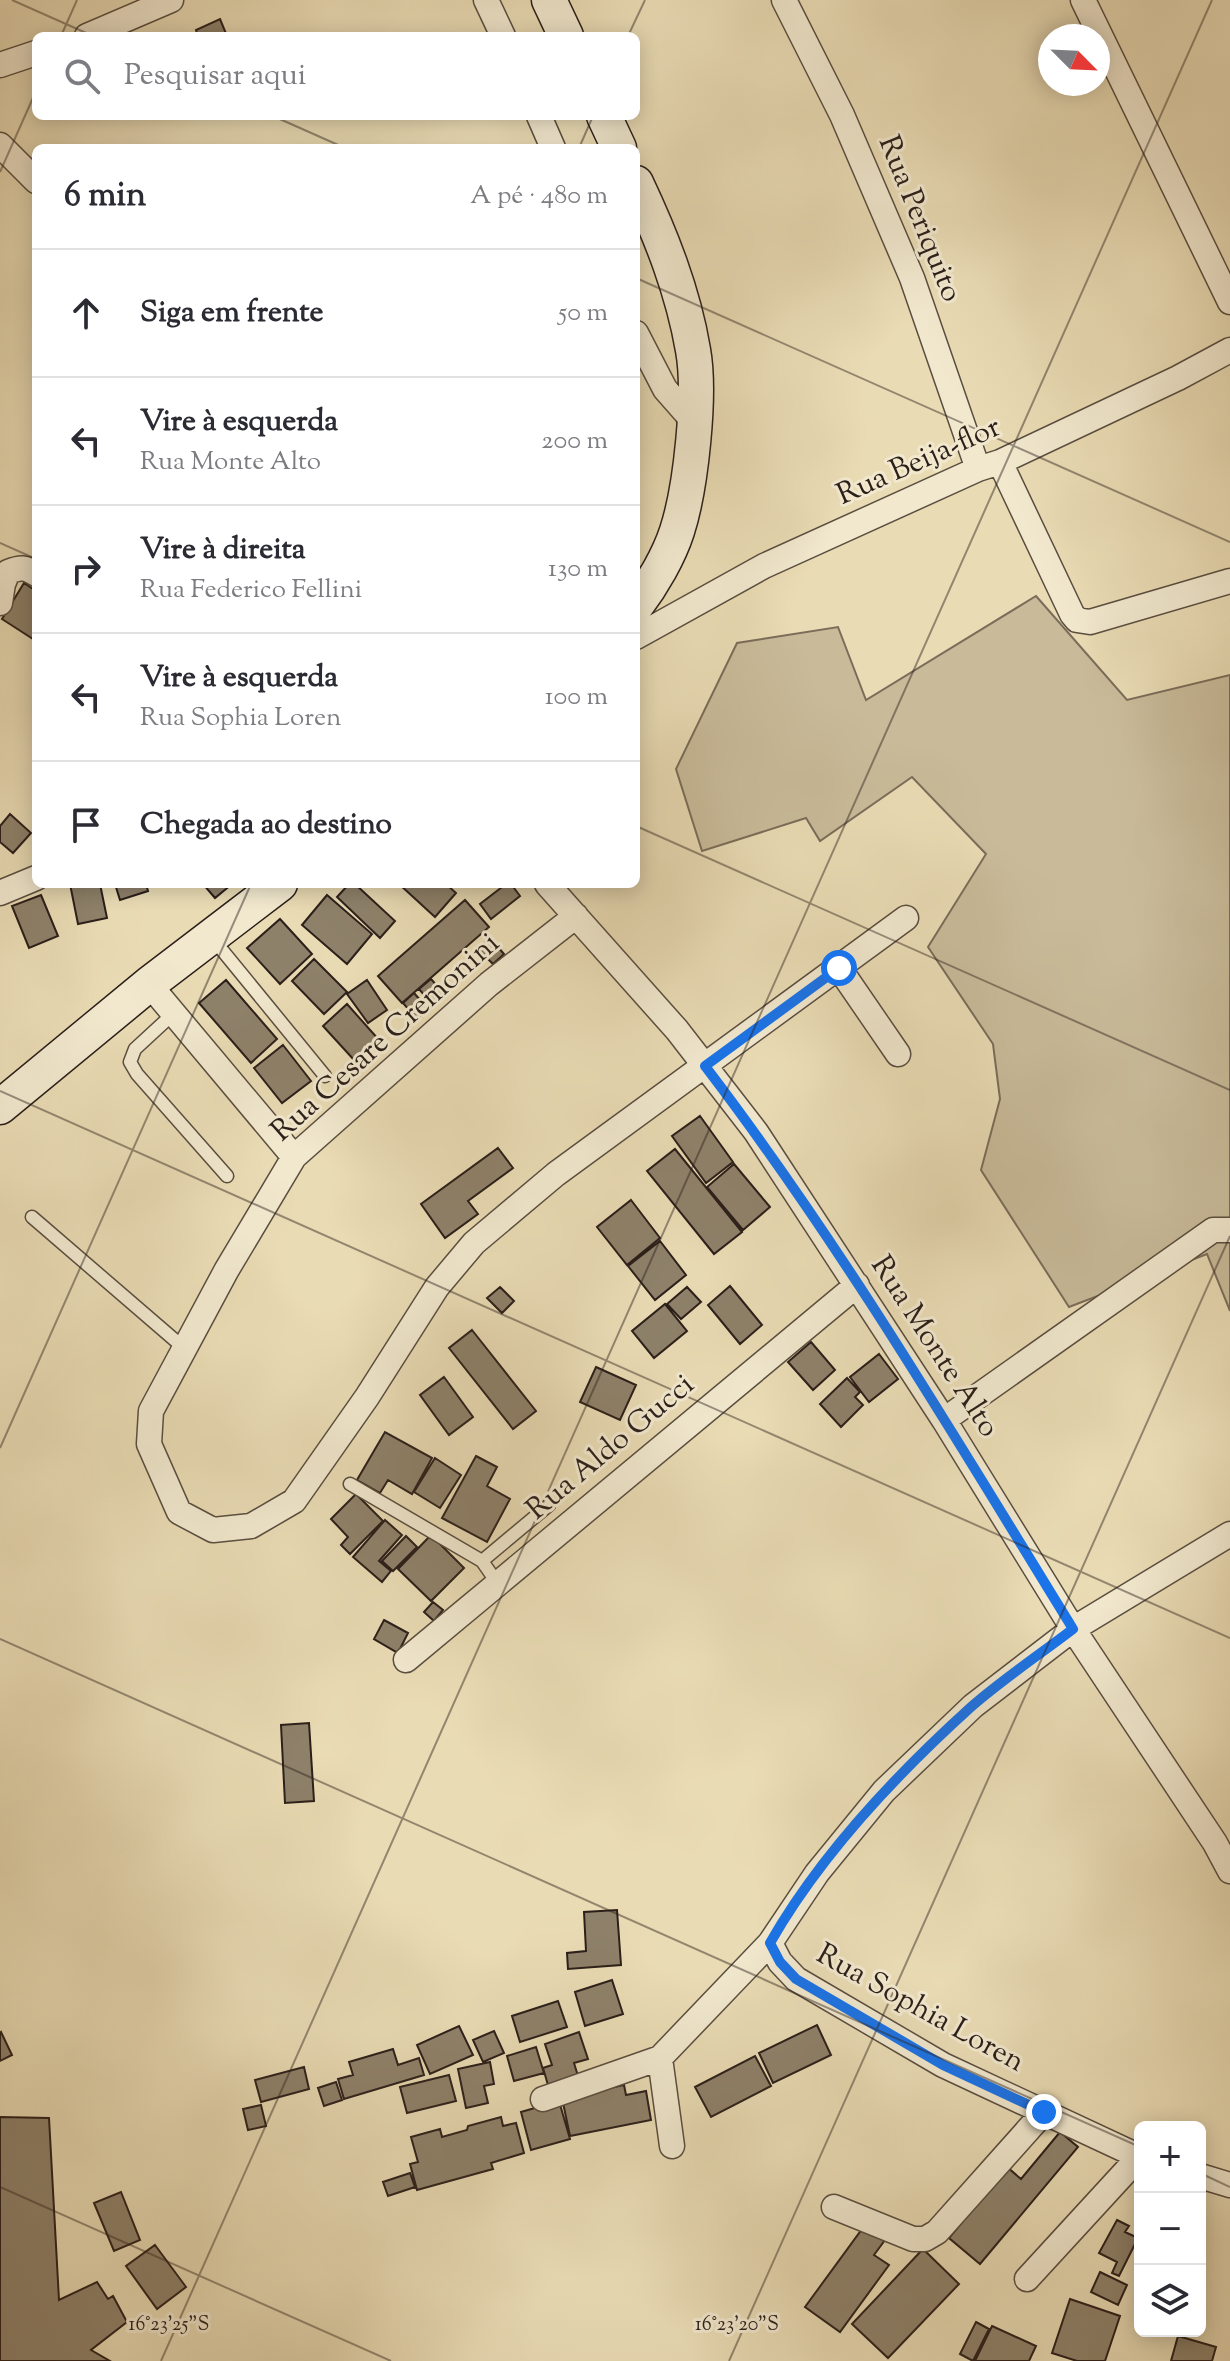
<!DOCTYPE html>
<html lang="pt">
<meta charset="utf-8">
<style>
body{margin:0;font-family:"Sorts Mill Goudy",serif;background:#f2f2f3;color:#2b2b33}
.controls{position:absolute;right:24px;bottom:24px;display:grid;overflow:hidden;border-radius:12px;box-shadow:0 4px 20px #0003}
.controls button{width:72px;height:72px;display:grid;place-items:center;padding:0;border:0;border-bottom:2px solid #e1e1e2;background:#fff;color:#2b2b33;font:40px sans-serif}
.compass{position:absolute;left:1038px;top:24px;width:72px;height:72px;border-radius:50%;background:#fff;box-shadow:0 4px 20px #0003;rotate:114deg}
.stop{position:absolute;width:24px;height:24px;margin:-18px;border:6px solid #1a73e8;border-radius:50%;background:#fff}
.stop.end{background:#1a73e8;border-color:#fff;box-shadow:0 2px 8px #0008}
.list{margin:0;padding:0;list-style:none}
h2{display:flex;justify-content:space-between;align-items:center;height:104px;margin:0;padding:0 32px;font-size:34px}
h2 small{font-size:26px;font-weight:400;color:#7c7c81}
.list li{display:grid;grid-template-columns:52px 1fr auto;gap:24px;align-items:center;box-sizing:border-box;height:128px;padding:0 32px;border-top:2px solid #e1e1e2}
.list b{display:block;font-size:30px;white-space:nowrap}
.list p{margin:0;font-size:26px;white-space:nowrap;color:#7c7c81}
.list em{font-size:26px;font-style:normal;color:#7c7c81}
.icon{flex:none;width:44px;height:44px;fill:none;stroke:currentColor;stroke-width:2;stroke-linecap:round;stroke-linejoin:round}
.map{position:relative;flex:none;width:1230px;height:2361px;overflow:hidden}
.search{position:absolute;background:#fff;box-shadow:0 4px 20px #0003;left:32px;top:32px;width:608px;height:88px;display:flex;align-items:center;gap:20px;box-sizing:border-box;padding:0 28px;border-radius:12px;color:#7c7c81;font-size:30px}
.panel{position:absolute;background:#fff;box-shadow:0 4px 20px #0003;left:32px;top:144px;width:608px;height:744px;border-radius:12px}
.map>svg:first-child{display:block}
.green{fill:#c9bb9a;stroke:#7a6d5a;stroke-width:2}
.building{fill:#8e816a;stroke:#2b1f1a;stroke-width:2}
.lines{fill:none;stroke-linecap:round;stroke-linejoin:round}
.lane-casing{stroke:#5a4e40;stroke-width:15}
.street-casing{stroke:#5a4e40;stroke-width:27}
.secondary-casing{stroke:#2b1f1a;stroke-width:37}
.lane{stroke:#f1e8ce;stroke-width:12}
.street{stroke:#f1e8ce;stroke-width:24}
.secondary{stroke:#f1e8ce;stroke-width:34}
.route{stroke:#1a73e8;stroke-width:10}
.ticks{fill:none;stroke:#2b1f1a;stroke-width:2;stroke-opacity:0.45}
.labels{text-anchor:middle;dominant-baseline:central;stroke-width:6;stroke-linejoin:round;paint-order:stroke}
.street-label{font-size:30px;fill:#2b1f1a;stroke:#f1e8ce}
.ticks-label{font-size:20px;text-anchor:middle;fill:#2b1f1a;stroke:#f1e8ce;stroke-width:6;stroke-linejoin:round;paint-order:stroke}
</style>
<div class="map">
<svg width="1230" height="2361" viewBox="0 0 1230 2361">
<rect width="100%" height="100%" fill="#e9dbb4"/>
<filter id="stains"><feTurbulence type="fractalNoise" baseFrequency=".0025" numOctaves="4"/><feColorMatrix values="0 0 0 0 .2 0 0 0 0 .09 0 0 0 0 .02 0 0 0 .5 -.17"/></filter>
<radialGradient id="worn" r=".72"><stop offset=".6" stop-color="#630" stop-opacity="0"/><stop offset="1" stop-color="#630" stop-opacity=".3"/></radialGradient>
<path class="green" d="M1036 596 1127 700 1230 675V1311L1207 1254 1069 1307 981 1170 1000 1099 993 1044 928 947 986 854 912 777 820 841 806 818 702 851 676 769 737 643 838 627 866 700Z"/>
<path class="building" d="M220 19 227 36H198L196 30Z
M24 583 36 591V641L2 619Z
M10 814 31 833 13 853 0 842V826Z
M70 884H100L107 918 78 924Z
M115 884H146L148 891 120 900Z
M203 884H232L215 898Z
M349 884H355L395 921 380 938 337 897Z
M399 884H446L456 893 435 917Z
M506 884H511L520 896 491 919 480 904Z
M41 895 58 936 29 948 12 906Z
M327 895 372 934 347 964 302 925Z
M465 900 489 927 402 1003 378 976Z
M280 919 312 954 280 984 247 948Z
M490 938 504 954 493 964 478 949Z
M314 959 347 992 324 1014 292 981Z
M431 979 445 995 433 1005 419 989Z
M226 980 277 1039 251 1063 199 1003Z
M367 980 387 1010 368 1023 347 994Z
M414 993 428 1009 417 1019 403 1003Z
M347 1004 379 1040 355 1061 323 1026Z
M283 1045 311 1081 282 1103 254 1068Z
M700 1116 733 1162 706 1183 672 1136Z
M498 1148 513 1168 468 1201 478 1214 445 1238 421 1204Z
M675 1149 742 1232 714 1254 647 1171Z
M734 1164 770 1207 743 1230 707 1187Z
M631 1200 660 1238 627 1265 597 1227Z
M660 1241 686 1275 655 1300 628 1266Z
M730 1286 762 1325 740 1344 708 1305Z
M500 1287 514 1301 502 1313 487 1298Z
M687 1287 701 1302 681 1319 667 1304Z
M665 1304 687 1331 654 1358 632 1331Z
M472 1330 536 1411 513 1429 449 1348Z
M811 1342 835 1370 813 1390 788 1362Z
M879 1354 898 1379 869 1402 850 1377Z
M596 1367 636 1385 620 1420 580 1402Z
M444 1377 473 1417 449 1435 420 1395Z
M847 1378 860 1392 855 1397 863 1405 841 1427 820 1404Z
M385 1432 432 1458 412 1494 388 1480 380 1493 357 1480Z
M476 1456 497 1467 487 1486 510 1499 487 1542 442 1518Z
M435 1458 461 1475 440 1508 414 1492Z
M356 1494 383 1521 350 1554 341 1545 348 1537 331 1519Z
M385 1520 402 1535 379 1561 391 1571 382 1582 353 1557Z
M431 1535 464 1568 431 1601 398 1569Z
M406 1536 417 1547 393 1571 382 1561Z
M433 1602 443 1610 434 1621 424 1612Z
M384 1620 408 1633 398 1653 374 1639Z
M309 1723 314 1801 285 1803 281 1725Z
M617 1910 621 1965 568 1969 567 1953 586 1951 584 1912Z
M612 1980 623 2014 585 2026 575 1992Z
M558 2001 567 2027 520 2042 512 2016Z
M817 2025 831 2055 773 2083 759 2053Z
M459 2026 473 2055 430 2074 417 2045Z
M494 2031 504 2053 483 2062 473 2040Z
M1 2032 12 2055 0 2061V2033Z
M579 2032 588 2059 574 2063 578 2076 548 2085 543 2068 552 2065 545 2044Z
M536 2047 544 2073 514 2081 507 2056Z
M393 2049 398 2065 419 2058 424 2075 344 2099 338 2079 353 2075 349 2062Z
M755 2056 771 2086 711 2117 695 2087Z
M490 2062 494 2084 484 2086 488 2103 466 2108 458 2069Z
M304 2067 309 2089 261 2102 255 2080Z
M449 2075 456 2101 407 2113 400 2087Z
M336 2082 342 2100 324 2106 318 2088Z
M624 2085 626 2095 646 2091 651 2120 570 2136 562 2098Z
M559 2101 570 2139 531 2150 521 2112Z
M261 2105 266 2126 248 2130 243 2109Z
M0 2117 49 2118 59 2300 97 2282 108 2299 113 2296 127 2322 91 2350 110 2361H0Z
M501 2117 503 2126 516 2123 524 2153 491 2163 493 2169 417 2190 410 2164 418 2162 411 2137 440 2129 442 2137 467 2130 468 2126Z
M1060 2132 1078 2147 980 2264 949 2238 1007 2167 1021 2179Z
M410 2173 415 2187 388 2196 383 2182Z
M121 2192 140 2240 114 2251 94 2203Z
M1117 2220 1129 2226 1125 2232 1138 2238 1119 2276 1112 2273 1117 2262 1099 2253Z
M865 2225 885 2240 874 2255 889 2265 840 2332 805 2307Z
M155 2245 186 2287 157 2309 126 2266Z
M923 2249 959 2284 888 2358 852 2324Z
M1100 2272 1127 2285 1118 2305 1091 2292Z
M1070 2299 1120 2316 1105 2361H1077L1052 2353Z
M976 2322 989 2329 973 2361 960 2354Z
M992 2326 1036 2346 1029 2361H975Z
M1178 2336 1216 2347 1212 2361H1171Z"/>
<g class="lines">
<defs>
<path id="lane" d="M213 939 325 1076
M174 1013 135 1049 130 1062 137 1074 227 1176
M32 1217 184 1348
M350 1484 482 1561 498 1584
M482 1561 549 1505"/>
<path id="street" d="M486 0 503 36
M784 0 842 115 912 278 978 469
M1083 0 1230 302
M87 36 171 0
M0 65 36 53
M539 116 553 148
M0 145 36 181
M636 333 665 389 694 422
M1000 462 1072 614 1077 620 1090 622 1230 581
M0 603 3 584 8 572C20 567 26 567 36 574
M636 637 764 566 978 469 1000 462 1178 378 1230 350
M547 884 677 1030 756 1132 944 1420 1073 1629 1215 1843 1230 1871
M0 893 36 878
M576 916 489 984 294 1157 226 1271 151 1411 149 1444 179 1512 213 1530 251 1526 294 1501 367 1397 437 1287 474 1243 556 1174 906 918
M839 968 898 1054
M149 984 294 1157
M944 1420 1213 1230H1230
M406 1660 857 1285
M770 1943 780 1962 796 1979 943 2065 1140 2157
M543 2099 660 2058
M672 2146 660 2058 770 1943 817 1873 884 1791 973 1706 1073 1629 1230 1534
M1200 2176 1230 2185
M834 2207 913 2239H925L937 2232 1044 2112
M1027 2279 1139 2157"/>
<path id="secondary" d="M549 0 566 36
M604 116 619 148
M636 183C661 236 683 291 693 350 701 394 691 488 677 531 669 556 652 585 636 606
M0 1107 149 984 280 884"/>
</defs>
<use href="#lane" class="lane-casing"/>
<use href="#street" class="street-casing"/>
<use href="#secondary" class="secondary-casing"/>
<use href="#lane" class="lane"/>
<use href="#street" class="street"/>
<use href="#secondary" class="secondary"/>
</g>
<g class="lines">
<path class="route" d="M839 968 705 1066C841 1244 956 1439 1073 1629 1039 1655 1003 1679 971 1707 898 1773 819 1857 770 1943L780 1962 796 1979 943 2065 1044 2112"/>
</g>
<path class="ticks" d="M12 0 93 36M61 36 77 0M628 36 645 0M273 116 345 148M579 148 593 116M0 172 36 91M636 278 1230 542M0 543 36 559M636 826 1230 1090M0 1091 1230 1638M0 1448 251 884M0 1639 1140 2147M1200 2173 1230 2187M0 2187 391 2361M161 2361 1212 0M729 2361 1230 1236"/>
<g class="labels">
<g class="street-label">
<text transform="translate(919 219) rotate(68)">Rua Periquito</text>
<text transform="translate(919 462) rotate(-24)">Rua Beija-flor</text>
<text transform="translate(386 1038) rotate(-42)">Rua Cesare Cremonini</text>
<text transform="translate(934 1347) rotate(57)">Rua Monte Alto</text>
<text transform="translate(611 1448) rotate(-40)">Rua Aldo Gucci</text>
<text transform="translate(920 2009) rotate(29)">Rua Sophia Loren</text>
</g>
</g>
<g class="ticks-label">
<text x="169" y="2330">16°23'25"S</text>
<text x="737" y="2330">16°23'20"S</text>
</g>
<rect width="100%" height="100%" filter="url(#stains)"/>
<rect width="100%" height="100%" fill="url(#worn)"/>
</svg>
<div class="controls">
<button>+</button>
<button>−</button>
<button><svg class="icon" aria-label="layers" viewBox="0 0 24 24"><path d="M12 4l9 5-9 5-9-5zM3 14l9 5 9-5"/></svg></button>
</div>
<svg class="compass" viewBox="-18 -18 36 36"><path d="M0-13l5 13h-10z" fill="#e53935"/><path d="M0 13l5-13h-10z" fill="#7c7c81"/></svg>
<div class="stop" style="left:839px;top:968px"></div>
<div class="stop end" style="left:1044px;top:2112px"></div>
<div class="search"><svg class="icon" aria-label="search" viewBox="0 0 24 24"><circle cx="10" cy="10" r="6"/><path d="M15 15l6 6"/></svg>Pesquisar aqui</div>
<section class="panel">
<h2>6 min<small>A pé · 480 m</small></h2>
<ul class="list">
<li><svg class="icon" aria-label="ahead" viewBox="0 0 24 24"><path d="M12 20V5M6 11l6-6 6 6"/></svg><div><b>Siga em frente</b></div><em>50 m</em></li>
<li><svg class="icon" aria-label="left" viewBox="0 0 24 24"><path d="M17 20v-9H6M10 6l-5 5 5 5"/></svg><div><b>Vire à esquerda</b><p>Rua Monte Alto</p></div><em>200 m</em></li>
<li><svg class="icon" aria-label="right" viewBox="0 0 24 24"><path d="M7 20v-9h11M14 6l5 5-5 5"/></svg><div><b>Vire à direita</b><p>Rua Federico Fellini</p></div><em>130 m</em></li>
<li><svg class="icon" aria-label="left" viewBox="0 0 24 24"><path d="M17 20v-9H6M10 6l-5 5 5 5"/></svg><div><b>Vire à esquerda</b><p>Rua Sophia Loren</p></div><em>100 m</em></li>
<li><svg class="icon" aria-label="arrive" viewBox="0 0 24 24"><path d="M6 21V4h12l-3 4 3 4H6"/></svg><div><b>Chegada ao destino</b></div></li>
</ul>
</section>
</div>
